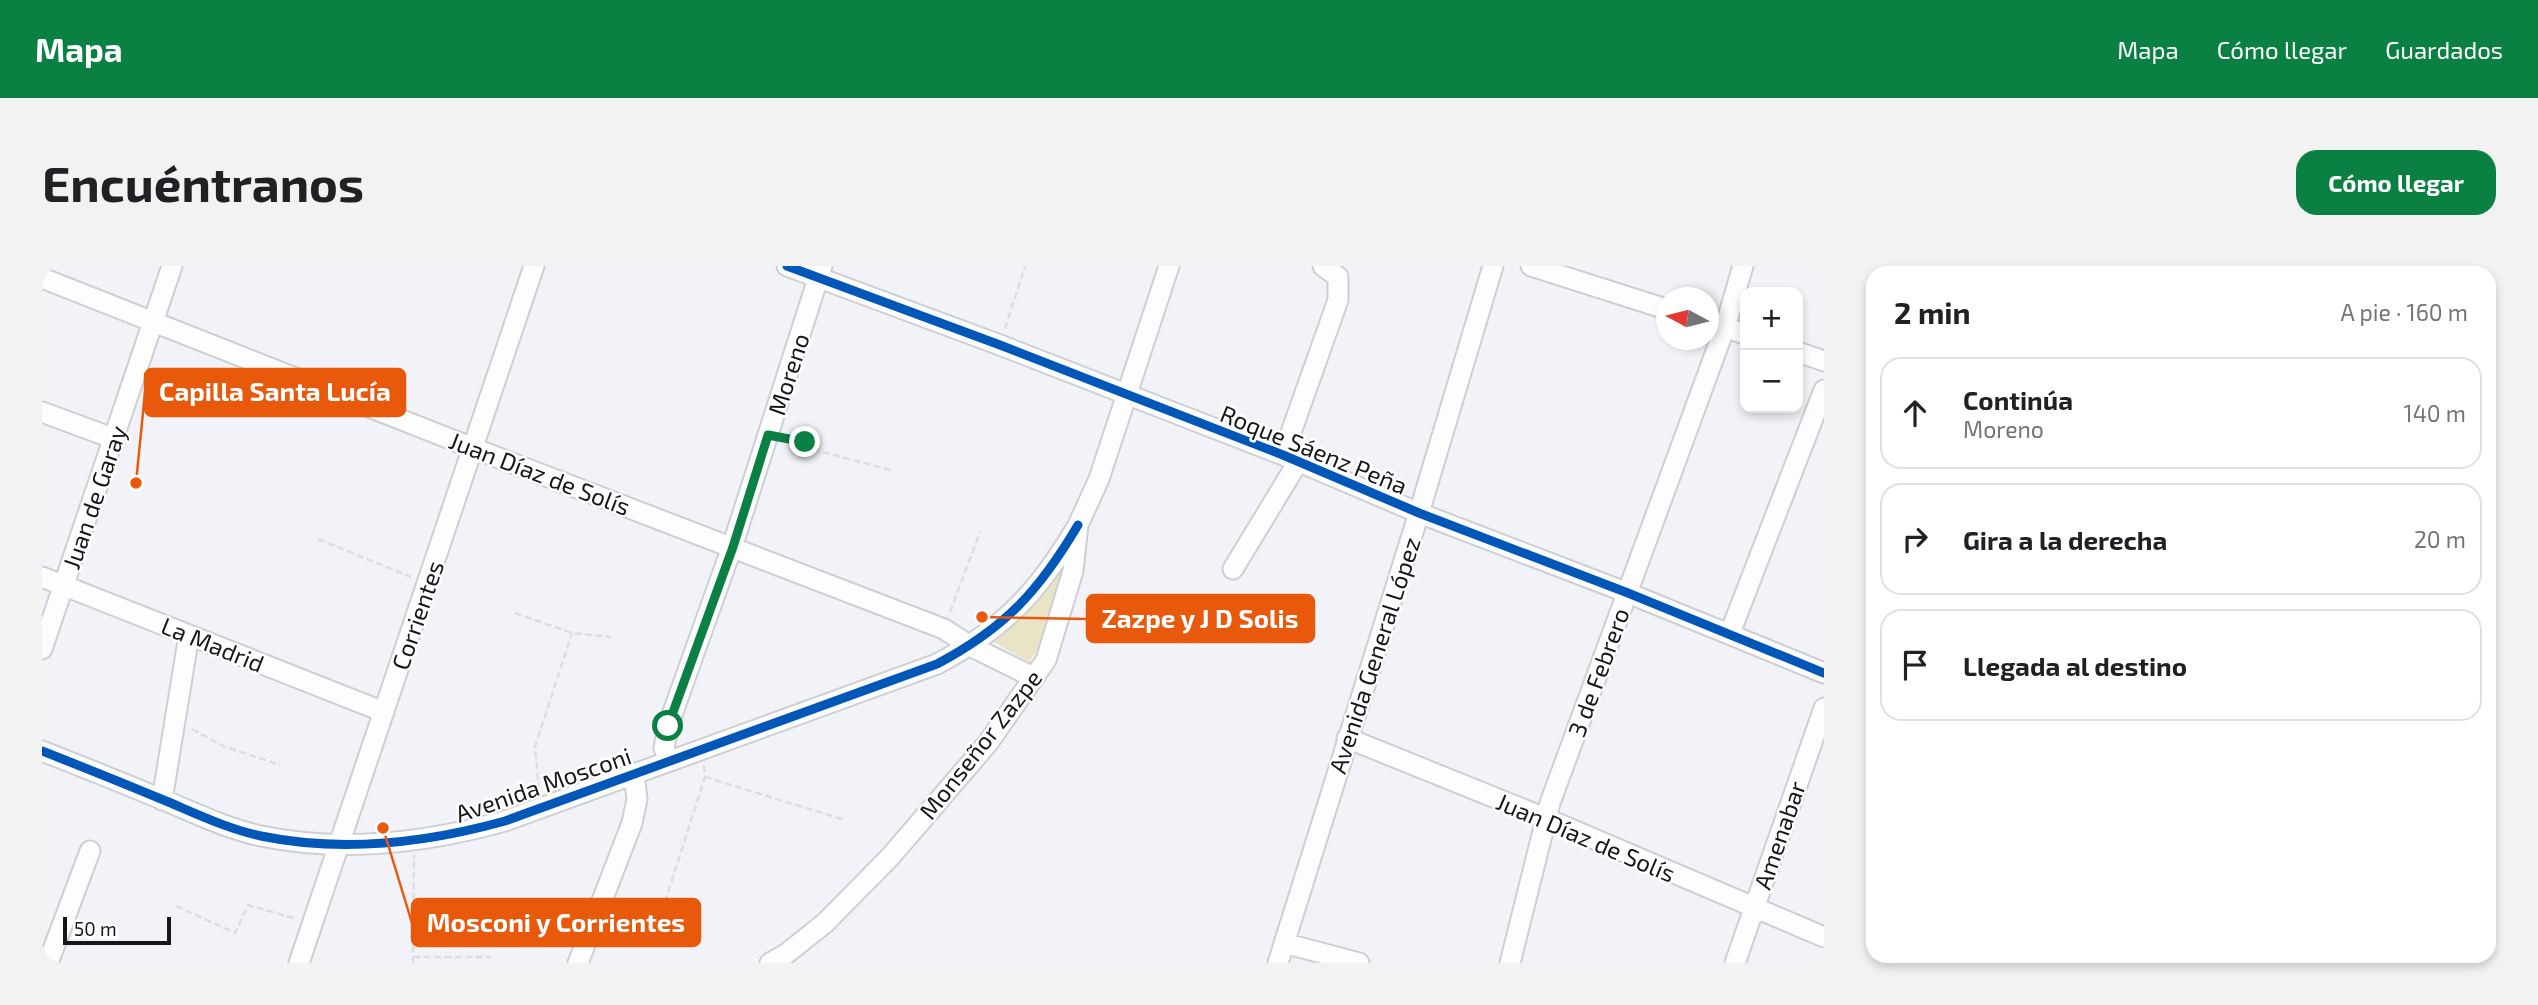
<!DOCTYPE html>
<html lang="es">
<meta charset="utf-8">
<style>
body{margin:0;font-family:"Exo 2",sans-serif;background:#f2f2f2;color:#202124}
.controls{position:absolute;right:21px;top:21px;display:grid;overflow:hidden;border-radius:14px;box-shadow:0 4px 10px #0003}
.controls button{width:63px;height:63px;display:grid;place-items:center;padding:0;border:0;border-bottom:2px solid #e0e0e0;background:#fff;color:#202124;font:35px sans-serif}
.compass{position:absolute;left:1614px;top:21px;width:63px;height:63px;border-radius:50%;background:#fff;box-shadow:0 4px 10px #0003;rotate:277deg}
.scale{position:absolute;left:21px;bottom:18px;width:108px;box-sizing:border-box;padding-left:7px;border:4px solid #17171b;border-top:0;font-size:19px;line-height:24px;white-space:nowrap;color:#17171b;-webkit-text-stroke:5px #fff;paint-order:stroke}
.stop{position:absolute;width:21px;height:21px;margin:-16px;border:5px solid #0b8043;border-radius:50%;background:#fff}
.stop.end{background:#0b8043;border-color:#fff;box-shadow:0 2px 7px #0008}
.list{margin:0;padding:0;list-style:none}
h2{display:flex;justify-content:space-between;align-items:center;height:91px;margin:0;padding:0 28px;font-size:30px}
h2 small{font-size:23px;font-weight:400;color:#757577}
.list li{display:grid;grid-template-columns:46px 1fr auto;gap:21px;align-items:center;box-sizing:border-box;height:112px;margin:0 14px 14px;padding:0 14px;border:2px solid #e0e0e0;border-radius:21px}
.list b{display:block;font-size:26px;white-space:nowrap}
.list p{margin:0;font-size:23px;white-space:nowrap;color:#757577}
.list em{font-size:23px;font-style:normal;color:#757577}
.icon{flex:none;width:38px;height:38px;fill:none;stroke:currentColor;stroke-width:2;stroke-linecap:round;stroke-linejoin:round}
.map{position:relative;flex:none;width:1782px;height:697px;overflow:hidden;border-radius:21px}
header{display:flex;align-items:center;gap:42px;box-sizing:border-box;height:98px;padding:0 35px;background:#0b8043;color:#fff}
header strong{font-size:33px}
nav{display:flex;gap:38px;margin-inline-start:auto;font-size:24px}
.intro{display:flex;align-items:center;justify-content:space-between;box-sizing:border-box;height:168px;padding:0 42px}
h1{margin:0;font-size:49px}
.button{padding:18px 32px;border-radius:21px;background:#0b8043;color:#fff;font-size:24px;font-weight:700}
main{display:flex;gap:42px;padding:0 42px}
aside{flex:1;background:#fff;border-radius:21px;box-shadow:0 4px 10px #0003}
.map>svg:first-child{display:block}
.green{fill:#e8e4c5}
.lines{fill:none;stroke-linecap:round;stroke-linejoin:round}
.minor-casing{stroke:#cecfd3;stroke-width:23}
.path{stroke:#dddedf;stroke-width:2.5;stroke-dasharray:7 3.5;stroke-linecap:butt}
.minor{stroke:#fdfdfe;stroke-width:19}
.cycleway-casing{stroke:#fff;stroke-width:13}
.cycleway{stroke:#0057b8;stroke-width:9}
.route{stroke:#0b8043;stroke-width:9}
.labels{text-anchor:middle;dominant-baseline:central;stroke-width:5;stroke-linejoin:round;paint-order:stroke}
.street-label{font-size:24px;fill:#17171b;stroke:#fff}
.leader{fill:none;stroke:#e8590c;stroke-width:2.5}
.callout-dot{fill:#e8590c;stroke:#fff;stroke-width:2.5}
.callout{fill:#e8590c;stroke:#e8590c;stroke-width:2.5}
.callout-label{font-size:26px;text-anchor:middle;font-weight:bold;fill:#fff}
</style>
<header>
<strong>Mapa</strong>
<nav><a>Mapa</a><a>Cómo llegar</a><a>Guardados</a></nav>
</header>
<div class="intro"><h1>Encuéntranos</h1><a class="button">Cómo llegar</a></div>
<main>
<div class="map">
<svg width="1782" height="697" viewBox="0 0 1782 697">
<rect width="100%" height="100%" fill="#f2f3f8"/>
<path class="green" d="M1020 303 1007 366 987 396 952 376 999 330Z"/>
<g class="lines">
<defs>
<path id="minor" d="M745 0 958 79 1241 189 1377 247 1586 327 1782 407
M1489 0 1624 43
M0 12 431 182 902 363 928 380 991 411
M1666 56 1703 68
M1756 86 1782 95
M0 146 73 173
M1241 189 1296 34V11L1281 0
M1191 303 1256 196
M0 311 342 446
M1688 367 1782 124
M0 383 130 0
M1305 472 1503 552 1782 671
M0 485C41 501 83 518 124 535 155 548 186 563 219 570 301 587 384 577 463 555L895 398C963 362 997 325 1036 259
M626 495 622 482 626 460 690 281 780 0
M120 534 147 369
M1242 677 1317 697
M6 697 48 585
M257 697 492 0
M536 697 590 557 595 533 592 507
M728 697 744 688 783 657 849 590 946 477 1004 394 1031 305 1036 259 1057 213 1127 0
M1236 697 1377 247 1451 0
M1468 697 1508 537 1683 61 1701 0
M1693 697 1782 442"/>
</defs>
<use href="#minor" class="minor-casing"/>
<path class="path" d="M963 63 983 0
M743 172 763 176 769 183 849 204
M276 273 369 311
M908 346 938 266
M473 347 530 367 569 371
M150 463 181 480 238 499
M663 511 800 553
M497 524 493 481 530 367
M623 636 663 511 662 499
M134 640 193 667 206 639 255 653
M371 691H449
M371 697 372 589"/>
<use href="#minor" class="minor"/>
<defs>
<path id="cycleway" d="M745 0 958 79 1241 189 1377 247 1586 327 1782 407
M0 485C41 501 83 518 124 535 155 548 186 563 219 570 301 587 384 577 463 555L895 398C963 362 997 325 1036 259"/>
</defs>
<use href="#cycleway" class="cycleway-casing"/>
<use href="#cycleway" class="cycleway"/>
</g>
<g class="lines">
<path class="route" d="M626 460 691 281 726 169 763 176"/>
</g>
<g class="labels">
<g class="street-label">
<text transform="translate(746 108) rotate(-72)">Moreno</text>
<text transform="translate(1272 183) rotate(22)">Roque Sáenz Peña</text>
<text transform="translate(498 207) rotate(21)">Juan Díaz de Solís</text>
<text transform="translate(52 231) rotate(-71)">Juan de Garay</text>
<text transform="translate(375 349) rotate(-71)">Corrientes</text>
<text transform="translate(171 378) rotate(22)">La Madrid</text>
<text transform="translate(1332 389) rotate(-72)">Avenida General López</text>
<text transform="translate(1556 406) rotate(-70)">3 de Febrero</text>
<text transform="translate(938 478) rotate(-52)">Monseñor Zazpe</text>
<text transform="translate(501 518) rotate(-19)">Avenida Mosconi</text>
<text transform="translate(1737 569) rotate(-71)">Amenabar</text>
<text transform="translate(1544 571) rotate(23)">Juan Díaz de Solís</text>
</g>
</g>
<path class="leader" d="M94 217L103 126M940 351L1045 353M341 562L370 657"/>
<g class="callout-dot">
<circle cx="94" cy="217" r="7"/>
<circle cx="940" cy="351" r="7"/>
<circle cx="341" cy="562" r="7"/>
</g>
<g class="callout">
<rect x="103" y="103" width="260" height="47" rx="7"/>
<rect x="1045" y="329" width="227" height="47" rx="7"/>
<rect x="370" y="633" width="288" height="47" rx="7"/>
</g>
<g class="callout-label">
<text x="233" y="135">Capilla Santa Lucía</text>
<text x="1158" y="362">Zazpe y J D Solis</text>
<text x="514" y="666">Mosconi y Corrientes</text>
</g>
</svg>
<div class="controls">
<button>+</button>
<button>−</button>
</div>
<svg class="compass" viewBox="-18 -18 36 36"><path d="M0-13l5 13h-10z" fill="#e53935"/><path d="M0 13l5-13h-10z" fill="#757577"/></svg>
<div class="scale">50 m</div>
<div class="stop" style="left:626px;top:460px"></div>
<div class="stop end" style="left:763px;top:176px"></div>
</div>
<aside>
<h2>2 min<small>A pie · 160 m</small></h2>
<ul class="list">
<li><svg class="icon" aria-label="ahead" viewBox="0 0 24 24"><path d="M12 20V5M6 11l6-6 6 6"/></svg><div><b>Continúa</b><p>Moreno</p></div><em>140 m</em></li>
<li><svg class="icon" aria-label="right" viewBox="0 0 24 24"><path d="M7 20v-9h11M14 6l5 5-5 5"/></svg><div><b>Gira a la derecha</b></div><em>20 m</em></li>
<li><svg class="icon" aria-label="arrive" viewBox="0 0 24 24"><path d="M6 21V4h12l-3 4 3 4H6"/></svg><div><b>Llegada al destino</b></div></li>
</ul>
</aside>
</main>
